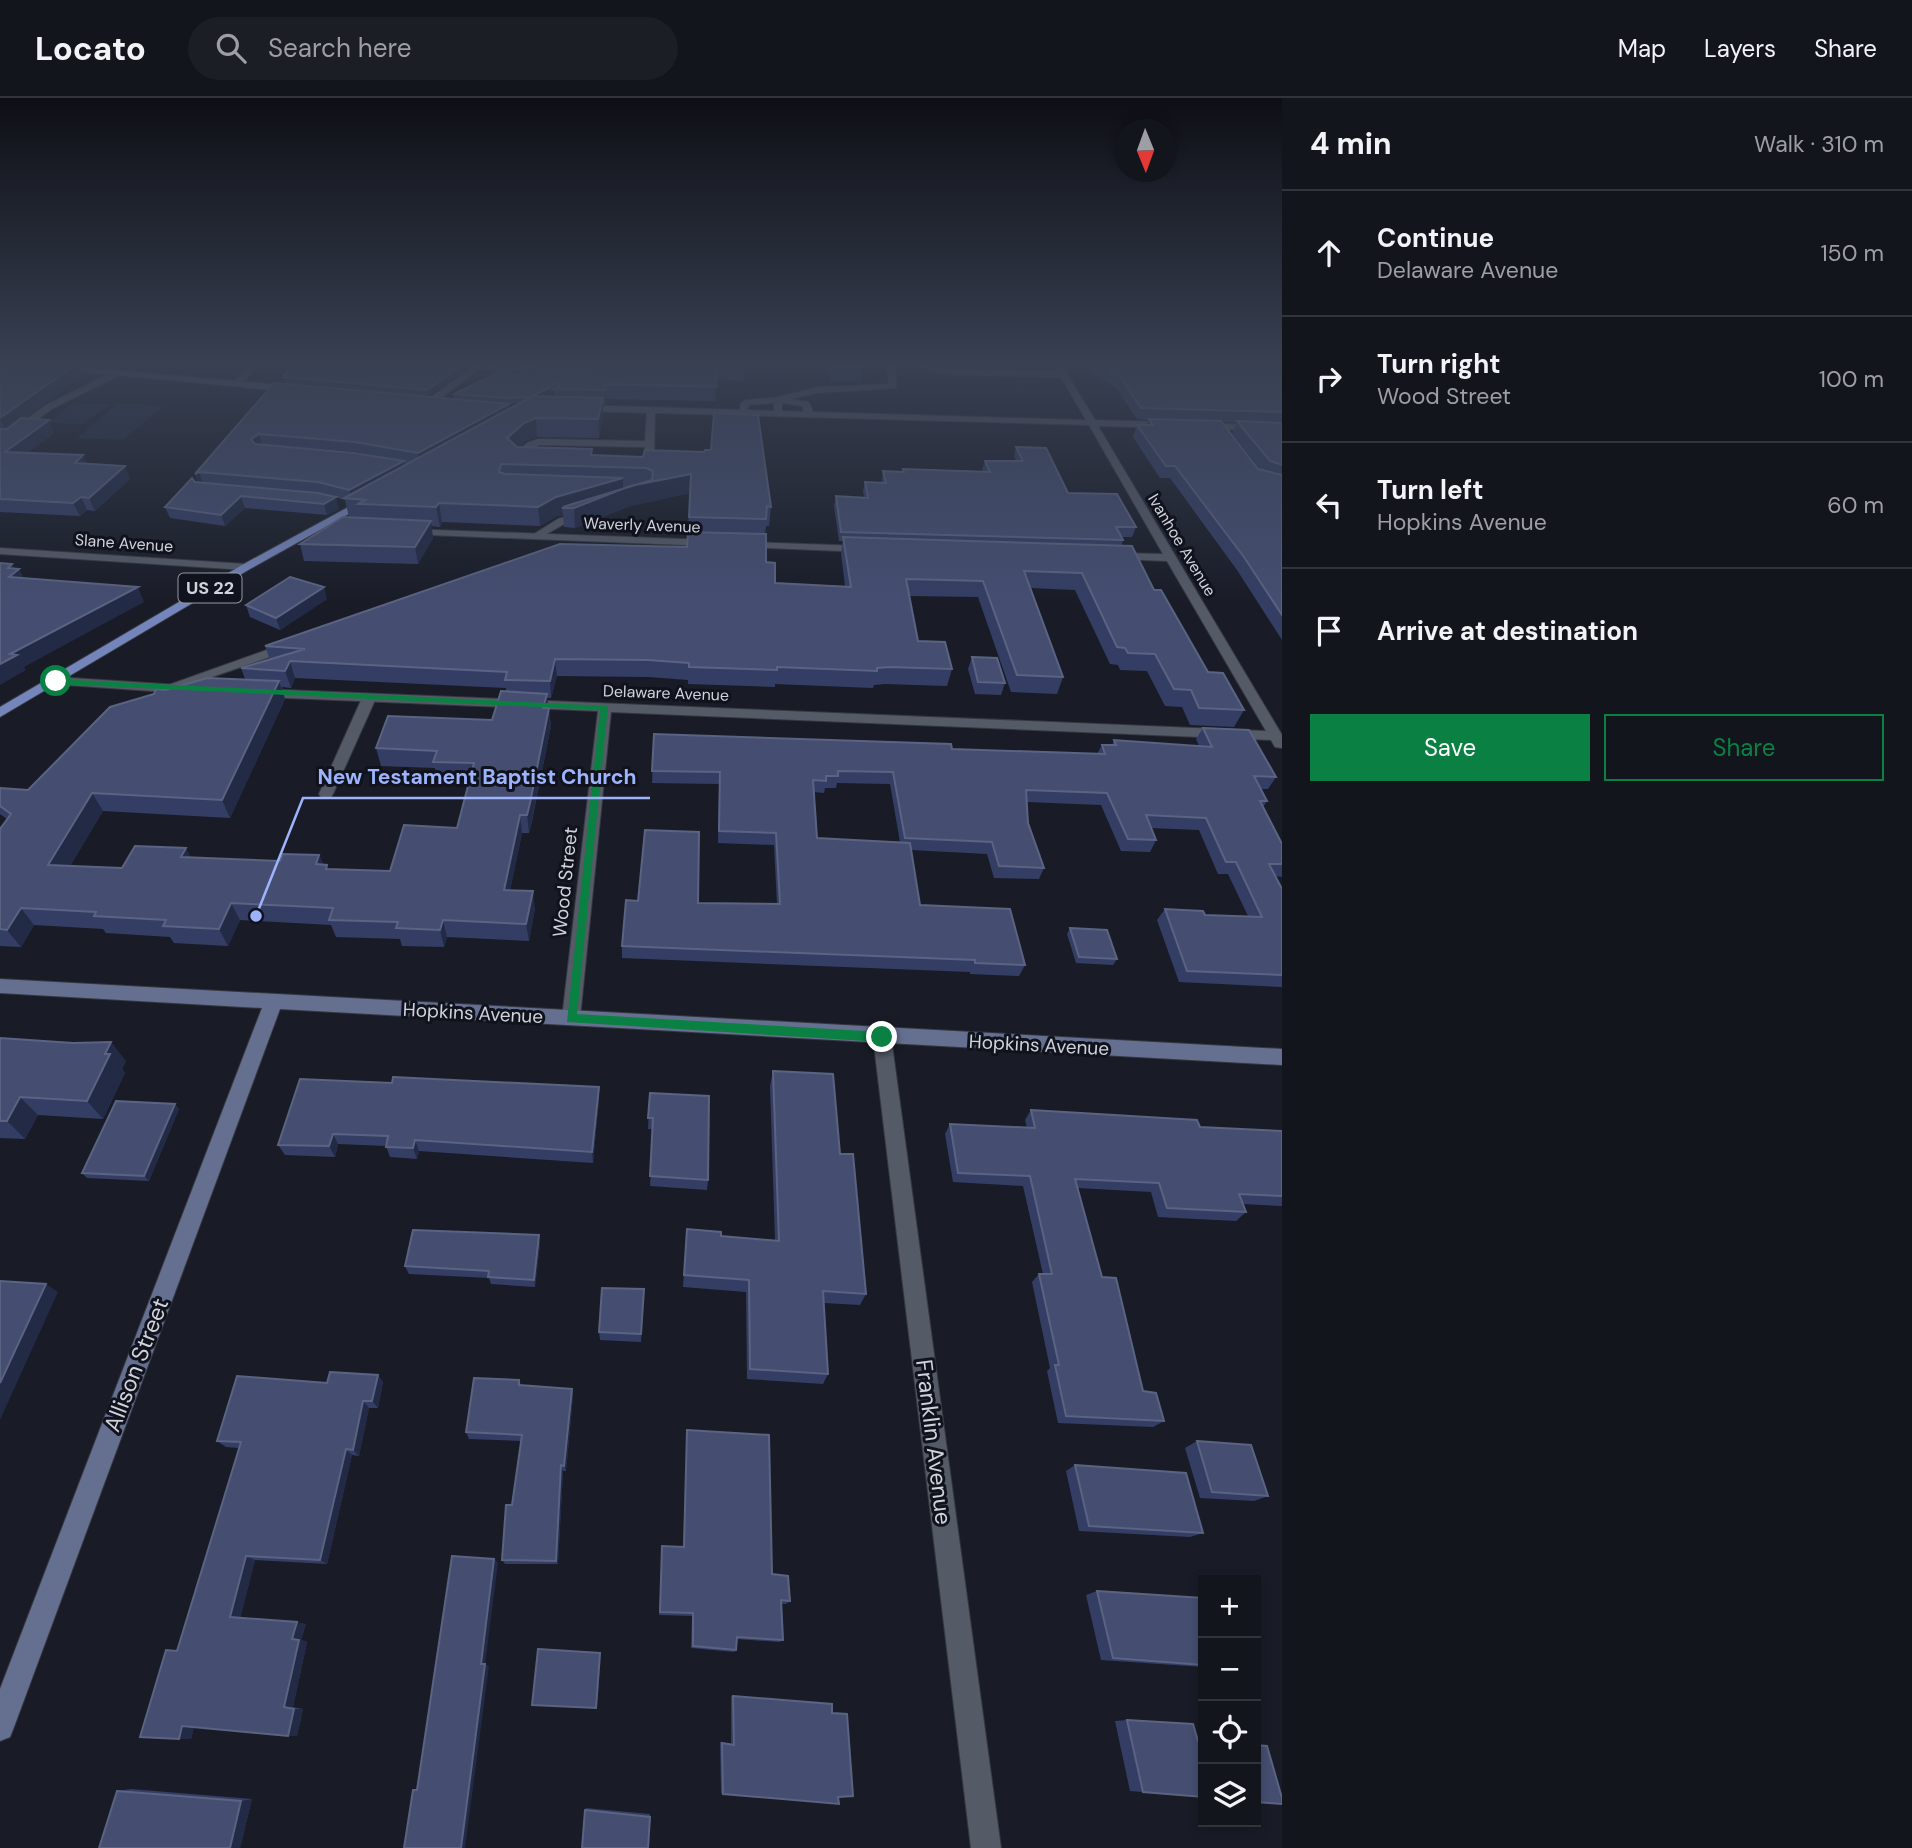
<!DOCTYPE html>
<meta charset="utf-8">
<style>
body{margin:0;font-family:"DM Sans",sans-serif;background:#1c1e26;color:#f1f3f6}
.controls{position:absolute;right:21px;bottom:21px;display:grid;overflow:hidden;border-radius:0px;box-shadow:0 4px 10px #0003}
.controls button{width:63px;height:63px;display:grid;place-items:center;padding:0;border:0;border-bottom:2px solid #32343b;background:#13151d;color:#f1f3f6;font:35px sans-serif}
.compass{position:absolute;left:1114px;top:21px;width:63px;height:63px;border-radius:50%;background:#13151d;box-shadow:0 4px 10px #0003;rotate:179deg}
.stop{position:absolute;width:21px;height:21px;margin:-16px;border:5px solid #0b8043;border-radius:50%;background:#fff}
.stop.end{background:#0b8043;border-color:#fff;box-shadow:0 2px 7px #0008}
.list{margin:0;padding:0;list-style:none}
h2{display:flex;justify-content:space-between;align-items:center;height:91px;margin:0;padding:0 28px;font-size:30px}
h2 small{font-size:23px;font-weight:400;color:#9d9fa4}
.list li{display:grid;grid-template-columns:46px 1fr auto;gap:21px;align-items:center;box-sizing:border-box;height:126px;padding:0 28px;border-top:2px solid #32343b}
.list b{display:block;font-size:26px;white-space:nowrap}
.list p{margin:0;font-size:23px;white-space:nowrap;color:#9d9fa4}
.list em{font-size:23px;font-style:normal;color:#9d9fa4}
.actions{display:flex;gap:14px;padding:21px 28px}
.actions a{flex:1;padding:16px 0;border:2px solid #0b8043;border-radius:0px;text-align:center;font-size:24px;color:#0b8043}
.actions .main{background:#0b8043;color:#fff}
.icon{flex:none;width:38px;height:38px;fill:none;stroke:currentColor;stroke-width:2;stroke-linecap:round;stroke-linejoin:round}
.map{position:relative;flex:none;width:1282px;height:1750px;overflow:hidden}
header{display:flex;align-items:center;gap:42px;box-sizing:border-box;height:98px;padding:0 35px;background:#13151d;border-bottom:2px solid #32343b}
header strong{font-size:33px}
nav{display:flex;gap:38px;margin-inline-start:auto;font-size:24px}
.search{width:490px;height:63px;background:#1c1e26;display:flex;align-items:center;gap:18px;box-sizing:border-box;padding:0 24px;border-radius:38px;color:#9d9fa4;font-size:26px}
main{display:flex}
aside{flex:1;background:#13151d}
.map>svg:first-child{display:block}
.green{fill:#222a41}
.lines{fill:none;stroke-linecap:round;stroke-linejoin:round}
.lane-casing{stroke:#363840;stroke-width:2}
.street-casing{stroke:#363840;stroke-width:2}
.secondary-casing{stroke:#363840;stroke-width:2}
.primary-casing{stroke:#363840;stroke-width:2}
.lane{fill:#555a67;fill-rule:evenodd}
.street{fill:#555a67;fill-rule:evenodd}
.secondary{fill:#657091;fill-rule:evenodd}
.primary{fill:#7485bb;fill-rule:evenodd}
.wall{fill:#343e64;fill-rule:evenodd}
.shaded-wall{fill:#222a46}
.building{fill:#454e71;stroke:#5a6381;stroke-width:2}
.route{fill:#0b8043}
.labels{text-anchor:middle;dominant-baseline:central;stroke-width:6;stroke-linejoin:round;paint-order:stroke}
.far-street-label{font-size:16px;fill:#d0d3da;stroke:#10131d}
.shield{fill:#10131d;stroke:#9699a1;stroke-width:2}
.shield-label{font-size:18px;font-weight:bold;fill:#d0d3da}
.street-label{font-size:19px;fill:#d0d3da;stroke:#10131d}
.near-street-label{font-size:23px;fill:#d0d3da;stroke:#10131d}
.leader{fill:none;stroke:#9db4fd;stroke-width:2.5}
.callout-dot{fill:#9db4fd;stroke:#10131d;stroke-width:2.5}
.callout-label{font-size:21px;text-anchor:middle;font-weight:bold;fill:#9db4fd;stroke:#10131d;stroke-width:6;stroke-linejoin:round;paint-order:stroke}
</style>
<header>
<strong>Locato</strong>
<div class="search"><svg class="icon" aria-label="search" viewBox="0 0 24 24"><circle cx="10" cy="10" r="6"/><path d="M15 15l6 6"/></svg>Search here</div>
<nav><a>Map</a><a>Layers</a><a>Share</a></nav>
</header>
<main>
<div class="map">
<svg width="1282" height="1750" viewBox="0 0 1282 1750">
<rect width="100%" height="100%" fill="#191c27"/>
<path class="green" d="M73 305 109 306 84 326 48 325Z
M118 305 163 308 123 342 77 340Z"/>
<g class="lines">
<defs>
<path id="lane" d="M885 262H893L896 267V290L818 295 791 301 809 304 814 316 809 319 804 316 802 308 782 305V315L778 318 774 315V305L749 307 746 316 739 314 741 305 745 302 778 299 818 289 889 286Z
M920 266 951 271 1063 273 1067 276 1063 279 951 277 917 270Z
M477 267 603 269 607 272 603 275 480 271Z
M117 272 120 277 52 311 11 341H0V335L6 336 46 307Z
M651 309 655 312 654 359 638 368 630 366 644 358 645 349 539 347 523 358 528 362 526 364H520L512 358 527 345 538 341 645 343 647 312Z
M584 413 588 414V418L566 425 538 441 529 439 558 421Z
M289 544 295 548 293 551 172 593H162L160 590Z
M369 596 376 600 333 696 331 699H321L319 696 362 600Z"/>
<path id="street" d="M254 262H263L240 288H234V284Z
M482 262H492L433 306H427V302Z
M1051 262H1059L1095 322 1170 324 1175 327 1170 330 1098 328 1282 637V650L1275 649 1271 642 611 614 580 920 577 925 571 927 565 925 562 920 598 613 262 599 255 595 262 591 1266 633 1167 463 1116 461 1110 458 1116 455 1163 456 1089 327 579 313 575 310 579 307 1086 322Z
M1202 325 1282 328V334L1199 330V326Z
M409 431 710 442 715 445 710 448 405 436V432Z
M745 444 864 448 870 451 864 454 741 449V445Z
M0 450 246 466 252 469 246 472 0 456Z
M56 579 195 588 202 592 195 596 51 586 49 583Z
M882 931 889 934 891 939 1001 1750H971L873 939 875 934Z"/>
<path id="secondary" d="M58 267 292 288 296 291 292 294 55 271Z
M0 881 1282 951V967L280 911 14 1629 10 1639 0 1643V1591L262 910 0 895Z"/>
<path id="primary" d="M363 401 372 403 250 471 0 619V609L242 467Z"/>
</defs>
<use href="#lane" class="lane-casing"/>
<use href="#street" class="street-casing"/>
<use href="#secondary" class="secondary-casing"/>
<use href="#primary" class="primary-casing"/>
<use href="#lane" class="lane"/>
<use href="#street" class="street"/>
<use href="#secondary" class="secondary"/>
<use href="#primary" class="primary"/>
</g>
<path class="wall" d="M0 262H221L217 267 100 264 94 268 79 267 83 277 23 321 49 322 54 335 27 355 87 365 125 368 130 381 95 413 87 412 80 418 0 414Z
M296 262H466L461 274 428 298 285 285 283 279Z
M529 262H862L863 269 861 283H831L829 274 744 272 743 283 716 281 715 303 606 301 605 306H603V318L599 340 537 339 525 343 519 349 592 351V357L643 359 771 409 769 428H766L765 436 766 464 775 485 845 488 841 455 843 443H839L834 408 836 398 864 399 863 393 865 384 882 385V382L883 373 903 374V371L983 373 982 372 985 363H1016L1014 358 1016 349 1068 395 1136 429 1132 439H1121L1123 442 1121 448 1154 492 1208 574 1244 612 1234 629 1190 627 1182 609 1165 608 1147 573 1120 572 1118 567 1110 566 1075 492 1031 490 1063 579 1057 596 1011 594 978 499 909 498 918 543 952 571 947 588 885 586 874 587 873 590 775 586V589L688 586V582L648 579 557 578 551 600H547L551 628 532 723 529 735H522L510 792 535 810 529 843 447 839 444 849 402 848 400 841 336 839 331 827 240 822 228 848 174 845 170 839 106 835 103 831 34 827 21 849 0 848V731L7 721 0 716V690L28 692 166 592 245 581 241 570 270 562 265 548 687 449 690 395 630 408 575 430 564 429 563 417 557 418 540 428 442 424 440 429 431 428 433 440 418 466 304 463 300 446 349 419 345 402 321 395 249 389 318 395 339 411 327 417 245 410 225 428 170 420 165 409 195 384 198 385 195 376 274 285 509 306 510 311 521 305H505L454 301V296L521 277 582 272V274L597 266 530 265ZM553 293 554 298H544ZM269 347 357 354 380 359ZM295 580 506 590V594L492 622 376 650 381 668 435 670 437 682 469 683 457 730 390 773 329 771 323 766 319 757 280 763 191 759 122 770 70 768 103 713 230 720 285 601 282 589 291 590Z
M997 262H1032L1030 269 999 268Z
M1070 262H1282V542L1237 472 1170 380H1160L1133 339 1137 327H1146L1148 322 1137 321 1116 290ZM1222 324 1237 325 1232 335 1260 372 1258 371Z
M327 501 280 532 250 519 246 507Z
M972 559 1005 585 1001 597 975 596 968 571Z
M1203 630 1276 679 1268 691H1260L1267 703 1263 709 1282 746V779L1275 778 1282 791V889L1179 884 1157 822 1165 811 1205 817 1248 818 1228 776H1218L1199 732 1151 730 1156 742 1150 754 1121 753 1101 707 1027 704 1028 725 1044 770 1039 781 994 780 987 756 911 752 920 807 1025 867 1019 878 970 876V874L622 860V848L698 805 777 806 774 747 718 745 719 686 652 685 654 636 952 651 1097 656 1102 647H1112L1114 642 1199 648 1196 641ZM837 685 890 686 900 744 817 740 814 694 824 695 825 690H836Z
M1070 830 1117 861 1113 867 1076 865 1067 836Z
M0 940 126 963 122 971 125 975 103 1021 38 1017 25 1041 0 1040Z
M773 973 840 1056 866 1196 860 1207 824 1205 828 1276 823 1286 747 1281 746 1194 683 1189 686 1143 721 1138 775 1142 770 988Z
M392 985 599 989V1000L593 1065 419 1053 417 1061 390 1059 386 1048 338 1046 335 1059 285 1057 278 1047Z
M650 995 708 1082 707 1092 650 1088 653 1031H648Z
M175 1006 179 1011 149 1083 87 1080 82 1075Z
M1031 1012 1200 1029 1282 1033V1108L1243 1106 1246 1114 1236 1123 1158 1119 1151 1094 1078 1090 1102 1179 1143 1293 1164 1323 1153 1329 1058 1325 1047 1273 1050 1270 1032 1184 1039 1176H1043L1023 1088 953 1084 945 1036 950 1026 1027 1030 1025 1022Z
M540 1145 535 1189 491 1186 489 1180 409 1176 405 1168Z
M644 1191 641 1244 600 1242 599 1234Z
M378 1277 383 1284 378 1310H369L359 1358 352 1357 327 1466 255 1462 240 1520 306 1526 301 1542 307 1544 293 1609 303 1611 297 1638H288L194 1629 191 1641H179L177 1553 239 1350 226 1349 217 1343 327 1285Z
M519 1282 521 1287 572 1291 573 1298 566 1373H563L558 1466H505L502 1462 512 1407 521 1343 469 1341 466 1334Z
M687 1332 790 1503 786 1506H782L783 1542 780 1544 736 1541V1552L734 1554 691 1550 692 1518 659 1517 662 1448 683 1449Z
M1197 1343 1268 1398 1254 1403 1200 1400 1185 1350Z
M1075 1367 1203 1435 1190 1439 1079 1433 1066 1373Z
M1097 1493 1203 1500V1569L1101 1562 1086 1497Z
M731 1598H733L832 1606 723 1696 721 1695 720 1644 731 1646Z
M1127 1622 1143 1694 1130 1693 1115 1623Z
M131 1691 252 1701 240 1750H99L117 1693Z
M586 1710 650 1716 648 1750 585 1712Z"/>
<path class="shaded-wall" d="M92 262H99L100 264 94 268Z
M463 262H466L461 274 428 298 427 292Z
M78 265 83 277 5 333 0 320Z
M582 272V277L553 291V293L532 304V299Z
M606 286V301L605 306V292Z
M603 300V318L599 340 598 321Z
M509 306 511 316 419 366 418 355Z
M536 320 537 339 525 343 509 358 507 340 524 325Z
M49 322 54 335 11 366 5 354Z
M259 336 262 346 254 352 251 341Z
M83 357 89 370 75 365Z
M404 363 406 374 351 400 349 392Z
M125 368 130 381 95 413 89 400Z
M199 374 203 385 199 388 195 376Z
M691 376 690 395 630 408 575 430 574 410H562L563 417 557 418 540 428 538 409 556 399 623 380V391L630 388Z
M241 398 245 410 225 428 221 417Z
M81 399 87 412 80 418 73 405Z
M336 399 339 411 327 417 324 406Z
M439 405 442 424 440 429 436 409Z
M431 423 433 440 418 466 415 449Z
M12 466 16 473 19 471 27 486 9 479 8 470Z
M138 489 144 504 24 569 26 572 0 587V566L10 556Z
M324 489 327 501 280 532 276 520Z
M555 561 557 578 551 600 550 583Z
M290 563 295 580 291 590 285 573Z
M279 583 285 601 230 720 222 702Z
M547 596 548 613 543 610Z
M549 610 551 628 529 735 527 717Z
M92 695 103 713 60 785 48 767Z
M520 717 522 735 507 809 504 792Z
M186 750 195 767 181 759Z
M319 757 326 775 316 766Z
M533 793 535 810 529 843 526 826Z
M231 805 240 822 228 848 219 831Z
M21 810 34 827 21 849 7 832Z
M443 822 447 839 444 849 440 832Z
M111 944 126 963 122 971 125 975 103 1021 87 1003 105 956Z
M599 989V1000L593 1065 592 1054Z
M20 999 38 1017 25 1041 7 1023Z
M175 1006 179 1011 149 1083 144 1078Z
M333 1036 338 1046 335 1059 329 1048Z
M415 1042 419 1053 417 1061 413 1050Z
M539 1137 540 1145 535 1189 534 1182Z
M46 1186 58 1194 0 1322V1285Z
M378 1277 383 1284 378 1310 372 1303Z
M572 1291 573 1298 566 1373 564 1368Z
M363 1303 369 1310 359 1358 353 1352Z
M346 1351 352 1357 327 1466 320 1462Z
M561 1367 563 1373 558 1466 556 1463Z
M246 1458 255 1462 240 1522 230 1519Z
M494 1461 498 1465 485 1567 481 1566Z
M297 1524 306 1526 301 1542 307 1544 293 1609H284L292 1541Z
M600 1555 601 1557 597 1611 596 1610Z
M485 1566 489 1568 465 1750H461Z
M294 1611H303L297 1638H288Z
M182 1628H194L191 1641H179Z
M252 1701 240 1750H230L241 1703Z"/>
<path class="building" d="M0 262H52L78 265 0 320Z
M296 262H463L460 268 427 292 283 279Z
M604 262H743L744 269 717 267 716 289 606 286 605 292 553 291Z
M831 262H862L863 269H833Z
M1092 262H1282V314L1141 310 1120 279Z
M525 270 582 272 531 299 505 300 454 296 503 272 521 277Z
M274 285 509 306 418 355 355 344 259 336 251 341 255 346 354 355 404 363 349 392 318 384 199 374 195 376Z
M533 298 603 300 598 321 536 320 524 325 507 340 517 349 592 351 591 357 643 359 645 352 704 354 705 352H711L714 315 758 317 771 409 767 408 766 421 689 419 691 376 630 388 574 410H562L566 408 652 382 653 373 646 370 501 366 499 374 505 376 623 380 556 399 538 409 439 405 436 409 358 406 365 402 344 400Z
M21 320 49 322 5 354 83 357 75 365 125 368 89 400 81 399 73 405 0 401V331H7Z
M1149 321 1221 323 1258 371 1282 377V517L1244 459 1175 368H1166L1137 327H1153Z
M1237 323 1282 325V367L1270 363Z
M1016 349 1046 350 1068 395 1117 396 1136 429H1116L1123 442 841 434 836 398 868 400 865 384 886 385 883 373 904 374 903 371 990 374 985 363H1023Z
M192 380 195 384 318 395 336 399 324 406 241 398 221 417 165 409Z
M343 419 431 423 415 449 300 446Z
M688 434 766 436V464L775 465V485L851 489 843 439 1132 448 1154 492H1161L1208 574 1223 575 1244 612 1199 610 1191 592 1174 591 1155 556 1128 555 1125 550 1117 549 1082 475 1024 473 1063 579 1017 577 983 483 906 481 918 543 945 544 952 571 889 569 877 570V573L777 569V572L689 569V565L648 562 555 561 550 583 505 582 507 574 290 563 285 573 241 570 305 551 265 548 560 446 687 449Z
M0 465 12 466 8 470 19 471 9 479 138 489 10 556 17 557 0 566Z
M290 479 324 489 276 520 246 507Z
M972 559 997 560 1005 585 978 584Z
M207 580 279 583 222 702 92 695 48 767 122 770 135 748 186 750 181 759 280 763 283 756 319 757 316 766 327 767 326 771 390 773 404 727 457 730 474 665 433 664 437 653 376 650 388 618 492 622 501 593 547 596 543 610H549L530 705 527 717H520L504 792 533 793 526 826 443 822 440 832 396 830 398 824 329 822 333 810 231 805 219 831 163 828 166 822 94 818 96 814 21 810 7 832 0 831V731L11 716 0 708V690L28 692 110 609 154 596 156 591 166 592Z
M1203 630 1249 632 1276 679 1254 678 1267 703H1260L1282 746V766H1269L1282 791V877L1187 873 1165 811 1203 813 1205 817 1262 819 1236 764H1226L1206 720 1146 717 1156 742 1128 741 1107 695 1026 692 1028 725 1044 770 999 768 992 744 905 740 893 674 838 673V678H826V683L813 682 817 740 910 745 920 807 1010 811 1025 867 975 865V862L622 848 626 802 638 803 645 732 699 734 698 805 780 806 776 735 719 733 720 674 652 673 654 636 951 646 952 651 1105 656 1102 647H1116L1114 642 1212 649Z
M1070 830 1107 832 1117 861 1079 859Z
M0 940 73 945 111 944 105 956H110L87 1003 20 999 7 1023H0Z
M773 973 833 976 840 1056H853L866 1196 823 1193 828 1276 750 1271 749 1182 684 1177 687 1131 721 1134V1138L779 1143Z
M393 979 599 989 592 1054 415 1042 413 1050 386 1049 388 1038 333 1036 329 1048 278 1047 300 981 392 985Z
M650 995 709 998 708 1082 650 1078 653 1020H648Z
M116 1003 175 1006 144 1078 82 1075Z
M1031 1012 1197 1022 1200 1029 1282 1033V1098L1239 1096 1246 1114 1167 1110 1159 1085 1075 1081 1102 1179 1116 1180 1143 1293 1156 1295 1164 1323 1066 1318 1055 1267H1059L1039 1176H1052L1030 1078 958 1075 950 1026 1035 1030Z
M413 1132 539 1137 534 1182 488 1179 489 1173 405 1168Z
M0 1183 46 1186 0 1285Z
M602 1190 644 1191 641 1236 599 1234Z
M330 1274 378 1277 372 1303H363L353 1352 346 1351 320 1462 246 1458 230 1519 297 1524 292 1541 299 1542 284 1609 294 1611 288 1638 182 1628 179 1641 140 1639 166 1552 177 1553 241 1344 217 1343 237 1278 327 1285Z
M474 1280 519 1282V1287L572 1291 564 1368 561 1367 556 1463 502 1462 506 1407H512L522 1337 466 1334Z
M687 1332 769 1337 772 1476 788 1478 790 1503 781 1502 783 1542 737 1539 736 1552 693 1548V1515L660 1514 662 1448 684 1449Z
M1197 1343 1251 1347 1268 1398 1212 1394Z
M1075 1367 1186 1375 1203 1435 1089 1428Z
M452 1458 494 1461 481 1566H485L461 1750H404L413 1692H417Z
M1097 1493 1203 1500V1567L1113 1560Z
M538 1551 600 1555 596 1610 532 1607Z
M733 1598 832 1606V1615L847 1616 853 1698 838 1699 839 1706 723 1696 722 1645 734 1647Z
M1127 1622 1193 1626 1198 1643 1203 1644V1699L1143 1694Z
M1256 1647 1267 1648 1282 1700V1706L1256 1704Z
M117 1693 241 1703 230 1750H99Z
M585 1712 650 1719 648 1750H582Z"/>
<linearGradient id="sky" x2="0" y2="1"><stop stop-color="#0e0f15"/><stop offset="0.52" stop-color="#384052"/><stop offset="1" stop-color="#384052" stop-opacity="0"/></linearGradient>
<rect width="1282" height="508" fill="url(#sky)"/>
<path class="route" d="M53 581 608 608 577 916 882 934 888 939 882 944 567 924 600 612 56 586Z"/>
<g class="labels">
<g class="far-street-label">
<text transform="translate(642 427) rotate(2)">Waverly Avenue</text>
<text transform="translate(124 445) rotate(4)">Slane Avenue</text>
<text transform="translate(1182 447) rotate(59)">Ivanhoe Avenue</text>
<text transform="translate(666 595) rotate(2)">Delaware Avenue</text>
</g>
<rect class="shield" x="178.5" y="475.5" width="63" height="29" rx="5"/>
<g class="shield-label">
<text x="210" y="490">US 22</text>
</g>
<g class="street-label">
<text transform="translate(565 784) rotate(-84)">Wood Street</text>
<text transform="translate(473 915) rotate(3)">Hopkins Avenue</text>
<text transform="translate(1039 947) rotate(3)">Hopkins Avenue</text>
</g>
<g class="near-street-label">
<text transform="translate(136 1267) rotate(-69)">Allison Street</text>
<text transform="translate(934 1344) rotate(83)">Franklin Avenue</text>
</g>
</g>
<path class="leader" d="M256 818L303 700H650"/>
<circle class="callout-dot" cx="256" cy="818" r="7"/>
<g class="callout-label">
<text x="477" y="686">New Testament Baptist Church</text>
</g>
</svg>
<div class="controls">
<button>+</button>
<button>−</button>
<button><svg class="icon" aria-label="locate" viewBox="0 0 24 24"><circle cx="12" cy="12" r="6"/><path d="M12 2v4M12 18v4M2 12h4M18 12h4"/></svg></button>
<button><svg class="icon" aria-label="layers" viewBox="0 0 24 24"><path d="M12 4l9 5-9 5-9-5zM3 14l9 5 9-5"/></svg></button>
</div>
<svg class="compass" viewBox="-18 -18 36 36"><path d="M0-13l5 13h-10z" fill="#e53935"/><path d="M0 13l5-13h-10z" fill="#9d9fa4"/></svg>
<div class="stop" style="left:56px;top:583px"></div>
<div class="stop end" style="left:882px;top:939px"></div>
</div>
<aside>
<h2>4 min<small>Walk · 310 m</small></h2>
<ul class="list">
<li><svg class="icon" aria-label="ahead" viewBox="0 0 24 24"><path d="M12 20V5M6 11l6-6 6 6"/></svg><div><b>Continue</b><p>Delaware Avenue</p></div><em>150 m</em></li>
<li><svg class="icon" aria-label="right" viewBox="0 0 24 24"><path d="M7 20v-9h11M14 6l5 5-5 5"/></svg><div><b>Turn right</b><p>Wood Street</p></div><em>100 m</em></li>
<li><svg class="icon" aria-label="left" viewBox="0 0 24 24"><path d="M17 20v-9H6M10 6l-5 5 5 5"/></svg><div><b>Turn left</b><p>Hopkins Avenue</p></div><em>60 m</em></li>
<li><svg class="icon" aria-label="arrive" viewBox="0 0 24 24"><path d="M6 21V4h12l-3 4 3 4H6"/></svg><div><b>Arrive at destination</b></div></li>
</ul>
<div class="actions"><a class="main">Save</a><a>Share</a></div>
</aside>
</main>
